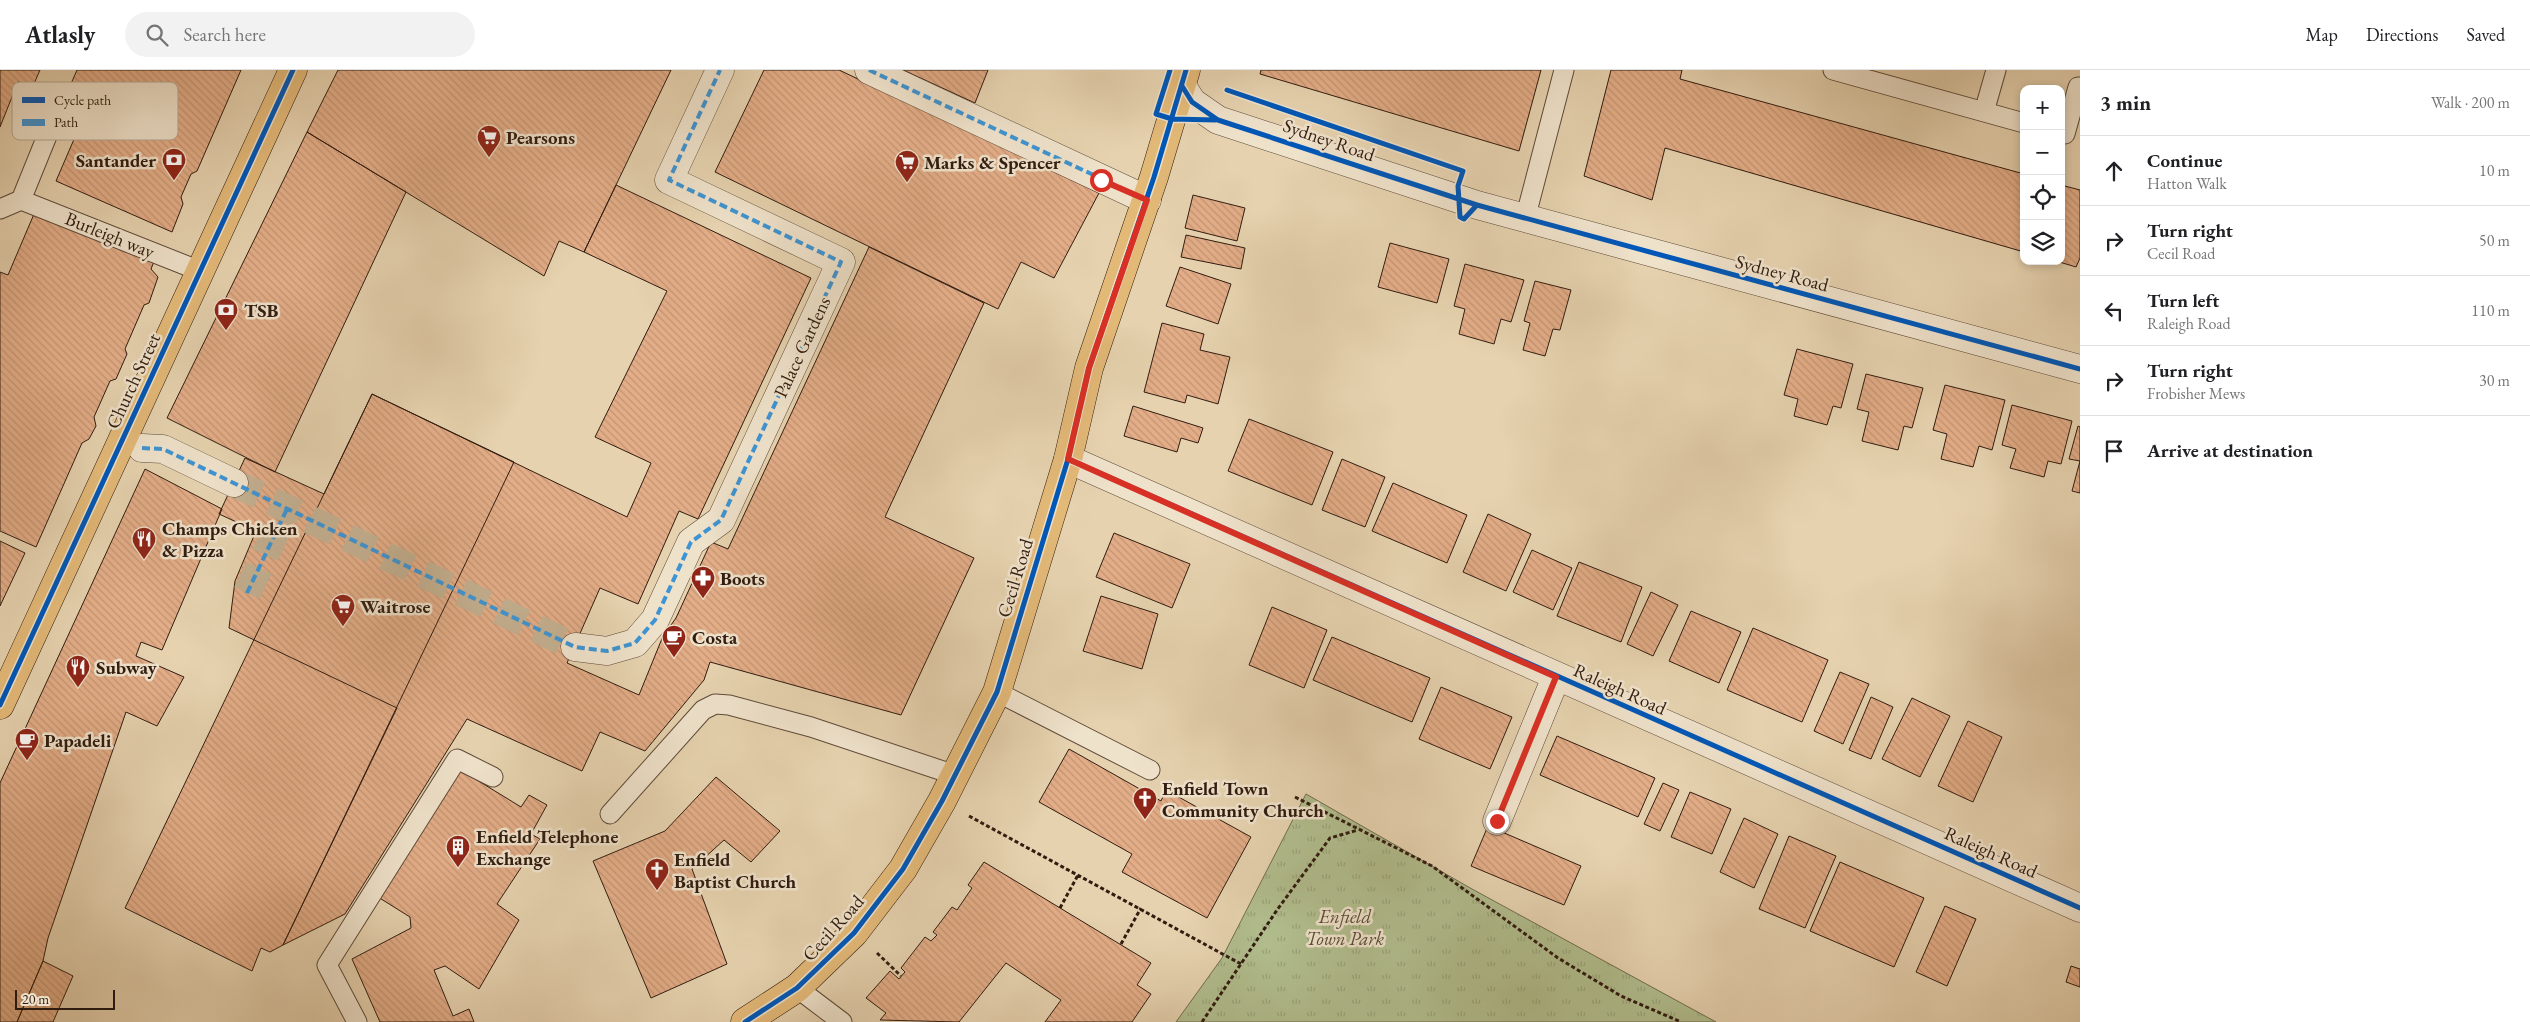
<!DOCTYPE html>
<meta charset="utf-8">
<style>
body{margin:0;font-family:"EB Garamond",serif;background:#f2f2f2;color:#202124}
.controls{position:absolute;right:15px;top:15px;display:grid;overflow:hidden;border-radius:10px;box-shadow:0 2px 8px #0003}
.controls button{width:45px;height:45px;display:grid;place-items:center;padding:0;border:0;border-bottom:1px solid #e0e0e0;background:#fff;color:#202124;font:25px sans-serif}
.scale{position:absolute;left:15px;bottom:12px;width:100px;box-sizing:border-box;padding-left:5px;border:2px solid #311c10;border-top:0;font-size:14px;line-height:18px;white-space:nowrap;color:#311c10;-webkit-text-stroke:4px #efe2cb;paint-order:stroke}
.stop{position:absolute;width:15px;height:15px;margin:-11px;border:4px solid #d93025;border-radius:50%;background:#fff}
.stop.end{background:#d93025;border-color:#fff;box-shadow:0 1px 5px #0008}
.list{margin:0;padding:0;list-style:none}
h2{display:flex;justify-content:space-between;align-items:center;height:65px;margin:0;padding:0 20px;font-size:21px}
h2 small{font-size:16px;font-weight:400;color:#757577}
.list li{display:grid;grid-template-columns:32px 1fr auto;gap:15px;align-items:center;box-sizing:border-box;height:70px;padding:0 20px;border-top:1px solid #e0e0e0}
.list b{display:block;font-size:19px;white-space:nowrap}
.list p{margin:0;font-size:16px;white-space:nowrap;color:#757577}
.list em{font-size:16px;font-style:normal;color:#757577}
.icon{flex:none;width:28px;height:28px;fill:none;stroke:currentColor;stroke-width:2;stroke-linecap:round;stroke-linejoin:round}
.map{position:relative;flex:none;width:2080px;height:952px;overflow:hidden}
header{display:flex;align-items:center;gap:30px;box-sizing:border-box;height:70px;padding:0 25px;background:#fff;border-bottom:1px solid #e0e0e0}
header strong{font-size:24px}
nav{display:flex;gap:28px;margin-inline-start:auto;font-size:18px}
.search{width:350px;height:45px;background:#f2f2f2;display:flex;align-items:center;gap:12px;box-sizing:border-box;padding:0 18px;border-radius:28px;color:#757577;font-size:19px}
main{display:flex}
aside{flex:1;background:#fff}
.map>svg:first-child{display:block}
.park{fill:url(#park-tufts);stroke:#716c4e}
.building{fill:url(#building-back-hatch);stroke:#311c10}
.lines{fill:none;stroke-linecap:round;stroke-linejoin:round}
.pedestrian-tunnel{stroke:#c2ae8f;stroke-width:28;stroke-dasharray:28 14;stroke-linecap:butt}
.service-casing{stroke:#5e4a38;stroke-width:21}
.pedestrian-casing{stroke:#5e4a38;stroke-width:29}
.minor-casing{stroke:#5e4a38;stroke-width:29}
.primary-casing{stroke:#311c10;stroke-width:29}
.path{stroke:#311c10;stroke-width:3;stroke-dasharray:4 2.5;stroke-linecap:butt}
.service{stroke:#efe2cb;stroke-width:19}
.pedestrian{stroke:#efe2cb;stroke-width:28}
.minor{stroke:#efe2cb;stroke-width:28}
.primary{stroke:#e3b978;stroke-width:28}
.quiet{stroke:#3d94d3;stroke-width:4;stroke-dasharray:8 4;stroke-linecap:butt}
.cycleway-casing{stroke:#efe2cb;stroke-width:8}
.cycleway{stroke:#0057b8;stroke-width:5}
.route{stroke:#d93025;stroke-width:6}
.labels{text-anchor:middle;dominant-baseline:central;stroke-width:5;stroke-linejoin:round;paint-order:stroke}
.poi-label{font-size:19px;font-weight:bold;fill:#311c10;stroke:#efe2cb;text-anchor:start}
.street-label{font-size:19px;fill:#311c10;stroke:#efe2cb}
.park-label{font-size:19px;font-style:italic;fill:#574c36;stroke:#efe2cb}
.key{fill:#efe2cb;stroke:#b6a793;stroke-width:1}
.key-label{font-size:14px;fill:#311c10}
</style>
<header>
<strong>Atlasly</strong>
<div class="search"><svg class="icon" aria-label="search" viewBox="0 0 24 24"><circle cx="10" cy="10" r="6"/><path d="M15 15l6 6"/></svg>Search here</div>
<nav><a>Map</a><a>Directions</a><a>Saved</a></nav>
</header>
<main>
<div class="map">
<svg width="2080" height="952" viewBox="0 0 2080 952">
<defs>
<pattern id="park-tufts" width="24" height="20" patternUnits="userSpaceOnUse" patternTransform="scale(1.25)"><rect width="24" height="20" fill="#b1bd8d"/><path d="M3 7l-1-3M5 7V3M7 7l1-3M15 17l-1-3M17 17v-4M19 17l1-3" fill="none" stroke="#99a279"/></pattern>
<pattern id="building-back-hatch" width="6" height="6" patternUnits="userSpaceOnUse" patternTransform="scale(1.25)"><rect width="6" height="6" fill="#e3ad87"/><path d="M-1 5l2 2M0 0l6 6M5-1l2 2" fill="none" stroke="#c39474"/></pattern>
</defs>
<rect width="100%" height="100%" fill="#e6d2af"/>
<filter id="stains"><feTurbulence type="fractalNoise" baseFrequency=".004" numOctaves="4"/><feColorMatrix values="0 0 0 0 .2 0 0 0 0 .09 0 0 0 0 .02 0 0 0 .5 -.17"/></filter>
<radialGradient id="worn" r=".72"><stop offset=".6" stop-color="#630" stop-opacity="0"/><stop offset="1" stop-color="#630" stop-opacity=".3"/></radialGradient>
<path class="park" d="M1306 724 1472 819 1716 952H1176L1222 888Z"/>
<path class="building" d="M0 0H40L33 16 18 12 0 57Z
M77 0H241L197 101 191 104 181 127 183 134 172 162 56 111 81 53 99 61 111 34 70 16Z
M338 0H671L584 182 559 171 544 206 307 62Z
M764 0H839L1099 123 1054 208 1021 192 998 239 715 102Z
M903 0H988L975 33Z
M1261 0H1541L1519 81 1260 4Z
M1611 0H1682L1680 9 2024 104V182L1665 78 1652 130 1584 106Z
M307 62 406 122 275 402 167 348Z
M616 115 811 208 698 449 679 441 638 534 600 518 567 593 639 625 663 566 676 548 711 472 728 479 869 177 984 233 885 447 974 488 901 645 710 592 704 610 645 681 600 662 582 701 467 649 345 844 283 875 397 638 229 558 235 511 256 461 219 444 245 388 324 424 372 324 627 447 651 393 595 367 667 221 584 182Z
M2061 115 2080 120V188L2076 197 2056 191H2061Z
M1193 125 1245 138 1237 171 1185 158Z
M34 144 155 189 151 199 158 207 149 233 144 235 125 279 127 284 116 309 110 311 94 347 96 356 89 369 82 373 36 477 0 461V202L8 205Z
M1186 165 1245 178 1241 199 1181 187Z
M1390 173 1449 189 1437 233 1378 217Z
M1465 194 1524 210 1511 252 1501 249 1494 274 1459 264 1465 239 1454 236Z
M1180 197 1231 214 1218 254 1166 236Z
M1535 211 1571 220 1560 260 1553 259 1545 286 1523 280 1530 253 1524 251Z
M1162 253 1204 264 1200 280 1230 287 1218 334 1187 325 1185 333 1144 322Z
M1797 279 1853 294 1841 338 1833 336 1827 355 1794 346 1798 329 1784 325Z
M1866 304 1923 318 1912 358 1904 356 1898 380 1862 371 1869 342 1857 339Z
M1945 315 2005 330 1992 380 1979 376 1973 397 1941 389 1947 364 1933 360Z
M372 324 514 392 283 875 270 882 261 878 252 901 125 838Z
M2012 335 2072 351 2061 394 2048 391 2044 407 2010 398 2016 379 2002 375Z
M1133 336 1203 358 1198 373 1181 368 1177 382 1124 366Z
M1249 349 1333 382 1312 435 1228 401Z
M2078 356 2080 357V423L2072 421 2080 391 2069 389Z
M1342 389 1385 407 1365 457 1322 440Z
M145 399 222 439 162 580 141 572 136 586 184 607 157 656 126 642 48 868 43 891 17 952H0V713Z
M1393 413 1467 445 1447 493 1372 461Z
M1488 444 1531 464 1506 521 1463 502Z
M1114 463 1190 494 1172 538 1096 507Z
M0 471 25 483 0 536Z
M1532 480 1572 498 1553 540 1513 522Z
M1579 492 1642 517 1621 572 1557 546Z
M1651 522 1678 535 1653 586 1627 574Z
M1101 526 1158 544 1142 599 1083 581Z
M1272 537 1327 560 1304 618 1249 595Z
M1691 541 1741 562 1719 613 1669 591Z
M1753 558 1828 590 1802 652 1727 620Z
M1332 567 1430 608 1412 652 1313 610Z
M1840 602 1869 614 1843 674 1814 661Z
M1441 617 1512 647 1490 699 1419 669Z
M1871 627 1893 637 1871 689 1849 680Z
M1912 628 1950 646 1920 707 1882 689Z
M1968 651 2002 667 1973 732 1938 716Z
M1557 666 1655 708 1638 747 1540 705Z
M1069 679 1161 731 1166 720 1251 767 1207 848 1122 802 1132 784 1039 732Z
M459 699 521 737 529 725 547 735 531 764 540 769 497 834 519 850 479 919 445 896 434 900 453 946 469 939 474 952H380L352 889 411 858 410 847 378 827Z
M716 707 780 761 751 792 724 770 692 799 727 894 651 928 593 791 665 761Z
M1663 713 1679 720 1660 761 1644 754Z
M1690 722 1731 739 1712 784 1671 767Z
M1744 748 1778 764 1754 818 1720 802Z
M1488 756 1581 796 1564 835 1471 796Z
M1789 766 1836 786 1805 858 1759 839Z
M984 792 1151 893 1137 915 1151 924 1132 952H1045L1061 930 1006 893 959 952 880 950 886 943 866 928 890 901 899 909 905 902 901 898 925 867 931 871 937 865 933 862 952 837 957 840 972 818 968 815Z
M1840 792 1924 828 1894 897 1810 861Z
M1945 836 1976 849 1947 916 1916 902Z
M43 891 73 906 53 952H17Z
M2071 896 2080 899V917L2066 912Z"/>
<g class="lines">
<path class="pedestrian-tunnel" d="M234 413 575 577
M247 523 287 439"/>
<defs>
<path id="service" d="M1833 0 2024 53
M62 29 21 130 200 201
M1984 42 1996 0
M2061 63 2065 64 2078 17H2080
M0 139 21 130
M1525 149 1564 0
M997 622 1150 700
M610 744 703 640 715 634 729 635 811 657 955 705
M797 918 842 952
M357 952 327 895 457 689 493 707"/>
<path id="pedestrian" d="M869 0 1147 130
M142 378 163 379 234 413
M575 577 607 581 635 573 655 550 691 472 721 450 841 192 669 110 720 0"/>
<path id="minor" d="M1182 16 1192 32 1218 50 1477 135 2080 299
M1068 389 2080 838
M1497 751 1556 607"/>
<path id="primary" d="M0 635 293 0
M745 952 797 918 854 863 903 799 942 731 997 622 1068 389 1089 298 1154 107 1186 0"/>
</defs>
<use href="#service" class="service-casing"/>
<use href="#pedestrian" class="pedestrian-casing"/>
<use href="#minor" class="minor-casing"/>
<use href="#primary" class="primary-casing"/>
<path class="path" d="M1295 727 1432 796 1558 888 1621 926 1681 952
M969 746 1241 894
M1060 838 1078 805
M1121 874 1141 838
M877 883 901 906
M1202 952 1277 840 1330 768 1358 760"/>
<use href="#service" class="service"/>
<use href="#pedestrian" class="pedestrian"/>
<use href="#minor" class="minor"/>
<use href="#primary" class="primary"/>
<path class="quiet" d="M869 0 1147 130
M142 378 163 379 575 577 607 581 635 573 655 550 691 472 721 450 841 192 669 110 720 0
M247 523 287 439"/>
<defs>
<path id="cycleway" d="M1170 0 1156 44 1172 49 1216 50
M1182 16 1192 32 1218 50 1477 135 2080 299
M1227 20 1463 101 1458 116 1460 147 1464 149 1477 135
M1068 389 2080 838
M0 635 293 0
M745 952 797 918 854 863 903 799 942 731 997 622 1068 389 1089 298 1154 107 1186 0"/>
</defs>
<use href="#cycleway" class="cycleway-casing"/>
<use href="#cycleway" class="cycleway"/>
</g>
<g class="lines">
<path class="route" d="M1101 110 1147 130 1089 298 1068 389 1556 607 1497 751"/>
</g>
<defs>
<symbol id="supermarket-pin" viewBox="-11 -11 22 30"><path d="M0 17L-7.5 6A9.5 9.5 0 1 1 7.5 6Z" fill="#8f2418" stroke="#efe2cb"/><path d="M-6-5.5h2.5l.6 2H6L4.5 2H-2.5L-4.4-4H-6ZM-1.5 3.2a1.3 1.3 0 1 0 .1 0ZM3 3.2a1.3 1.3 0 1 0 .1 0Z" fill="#fff"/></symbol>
<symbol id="bank-pin" viewBox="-11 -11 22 30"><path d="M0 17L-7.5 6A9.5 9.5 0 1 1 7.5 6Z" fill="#8f2418" stroke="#efe2cb"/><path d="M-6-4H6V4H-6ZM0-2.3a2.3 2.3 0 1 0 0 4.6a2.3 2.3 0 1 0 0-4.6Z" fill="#fff"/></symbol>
<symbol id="restaurant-pin" viewBox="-11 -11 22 30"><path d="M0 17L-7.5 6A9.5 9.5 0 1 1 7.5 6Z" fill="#8f2418" stroke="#efe2cb"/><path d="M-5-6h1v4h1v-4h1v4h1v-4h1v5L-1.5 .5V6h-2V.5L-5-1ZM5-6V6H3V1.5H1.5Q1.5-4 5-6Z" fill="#fff"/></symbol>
<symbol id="pharmacy-pin" viewBox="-11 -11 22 30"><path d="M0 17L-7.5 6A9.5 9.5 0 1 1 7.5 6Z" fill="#8f2418" stroke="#efe2cb"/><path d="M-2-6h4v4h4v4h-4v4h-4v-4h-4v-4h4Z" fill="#fff"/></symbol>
<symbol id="cafe-pin" viewBox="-11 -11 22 30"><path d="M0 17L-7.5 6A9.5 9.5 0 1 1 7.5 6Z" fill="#8f2418" stroke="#efe2cb"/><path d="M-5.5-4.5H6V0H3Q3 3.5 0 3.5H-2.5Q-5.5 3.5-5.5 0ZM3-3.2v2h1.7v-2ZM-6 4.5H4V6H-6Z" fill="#fff"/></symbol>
<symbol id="church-pin" viewBox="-11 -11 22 30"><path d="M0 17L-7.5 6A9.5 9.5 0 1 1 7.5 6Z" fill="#8f2418" stroke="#efe2cb"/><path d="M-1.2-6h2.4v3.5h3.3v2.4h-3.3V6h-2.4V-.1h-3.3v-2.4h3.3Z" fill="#fff"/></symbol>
<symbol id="building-pin" viewBox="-11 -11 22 30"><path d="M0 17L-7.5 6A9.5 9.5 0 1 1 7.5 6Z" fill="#8f2418" stroke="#efe2cb"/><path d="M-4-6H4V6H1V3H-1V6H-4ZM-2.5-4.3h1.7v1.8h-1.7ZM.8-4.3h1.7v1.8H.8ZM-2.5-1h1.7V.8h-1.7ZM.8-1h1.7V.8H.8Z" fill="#fff"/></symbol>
</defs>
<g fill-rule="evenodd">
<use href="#supermarket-pin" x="475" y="53" width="28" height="38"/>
<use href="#bank-pin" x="160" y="76" width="28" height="38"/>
<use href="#supermarket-pin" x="893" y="78" width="28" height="38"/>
<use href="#bank-pin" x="212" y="226" width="28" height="38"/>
<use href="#restaurant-pin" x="130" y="455" width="28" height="38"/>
<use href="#pharmacy-pin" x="689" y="494" width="28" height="38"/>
<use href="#supermarket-pin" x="329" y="522" width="28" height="38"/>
<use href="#cafe-pin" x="660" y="553" width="28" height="38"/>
<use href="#restaurant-pin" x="64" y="583" width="28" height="38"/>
<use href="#cafe-pin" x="13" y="656" width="28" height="38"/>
<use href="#church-pin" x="1131" y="715" width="28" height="38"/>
<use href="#building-pin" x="444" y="763" width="28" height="38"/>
<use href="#church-pin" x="643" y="786" width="28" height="38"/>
</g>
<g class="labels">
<g class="poi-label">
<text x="506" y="67">Pearsons</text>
<text x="156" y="90" text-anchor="end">Santander</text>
<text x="924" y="92">Marks &amp; Spencer</text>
<text x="244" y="240">TSB</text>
<text x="162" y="458">Champs Chicken<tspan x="162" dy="22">&amp; Pizza</tspan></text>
<text x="720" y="508">Boots</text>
<text x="360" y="536">Waitrose</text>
<text x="692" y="567">Costa</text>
<text x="96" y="597">Subway</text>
<text x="44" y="670">Papadeli</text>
<text x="1162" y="718">Enfield Town<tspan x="1162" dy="22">Community Church</tspan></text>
<text x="476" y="766">Enfield Telephone<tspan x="476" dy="22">Exchange</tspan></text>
<text x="674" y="789">Enfield<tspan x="674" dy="22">Baptist Church</tspan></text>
</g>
<g class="street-label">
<text transform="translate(1329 70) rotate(19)">Sydney Road</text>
<text transform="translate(110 165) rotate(22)">Burleigh way</text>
<text transform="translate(1782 203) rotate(15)">Sydney Road</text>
<text transform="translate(802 277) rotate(-65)">Palace Gardens</text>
<text transform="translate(133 311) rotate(-65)">Church Street</text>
<text transform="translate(1015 508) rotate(-73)">Cecil Road</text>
<text transform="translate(1620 619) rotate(24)">Raleigh Road</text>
<text transform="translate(1991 782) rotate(24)">Raleigh Road</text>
<text transform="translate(833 858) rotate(-48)">Cecil Road</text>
</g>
<g class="park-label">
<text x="1345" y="846">Enfield<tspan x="1345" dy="22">Town Park</tspan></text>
</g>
</g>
<rect x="12" y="12" width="166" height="58" rx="8" class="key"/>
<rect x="22" y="27" width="23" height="6" fill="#0057b8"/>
<rect x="22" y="49" width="23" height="7" fill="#3d94d3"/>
<g class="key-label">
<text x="54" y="35">Cycle path</text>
<text x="54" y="57">Path</text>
</g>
<rect width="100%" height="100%" filter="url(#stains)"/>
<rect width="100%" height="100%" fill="url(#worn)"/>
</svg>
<div class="controls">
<button>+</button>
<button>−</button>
<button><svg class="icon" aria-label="locate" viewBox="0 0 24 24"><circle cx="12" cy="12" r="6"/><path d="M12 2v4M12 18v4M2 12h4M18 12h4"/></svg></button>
<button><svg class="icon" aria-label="layers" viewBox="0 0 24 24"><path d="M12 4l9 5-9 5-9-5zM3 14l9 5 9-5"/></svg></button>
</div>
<div class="scale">20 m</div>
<div class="stop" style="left:1101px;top:110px"></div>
<div class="stop end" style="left:1497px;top:751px"></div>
</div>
<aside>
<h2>3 min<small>Walk · 200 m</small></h2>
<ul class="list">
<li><svg class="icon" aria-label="ahead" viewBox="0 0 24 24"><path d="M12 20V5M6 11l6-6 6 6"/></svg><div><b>Continue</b><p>Hatton Walk</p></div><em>10 m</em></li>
<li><svg class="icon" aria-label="right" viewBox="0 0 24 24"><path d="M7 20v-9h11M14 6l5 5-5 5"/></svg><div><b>Turn right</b><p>Cecil Road</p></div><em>50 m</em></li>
<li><svg class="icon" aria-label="left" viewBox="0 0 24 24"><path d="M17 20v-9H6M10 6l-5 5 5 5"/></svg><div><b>Turn left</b><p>Raleigh Road</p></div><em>110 m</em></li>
<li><svg class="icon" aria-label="right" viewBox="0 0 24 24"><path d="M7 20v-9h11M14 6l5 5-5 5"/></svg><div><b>Turn right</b><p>Frobisher Mews</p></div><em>30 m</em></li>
<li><svg class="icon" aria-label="arrive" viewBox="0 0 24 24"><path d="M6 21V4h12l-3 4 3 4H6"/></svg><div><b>Arrive at destination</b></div></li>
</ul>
</aside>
</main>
